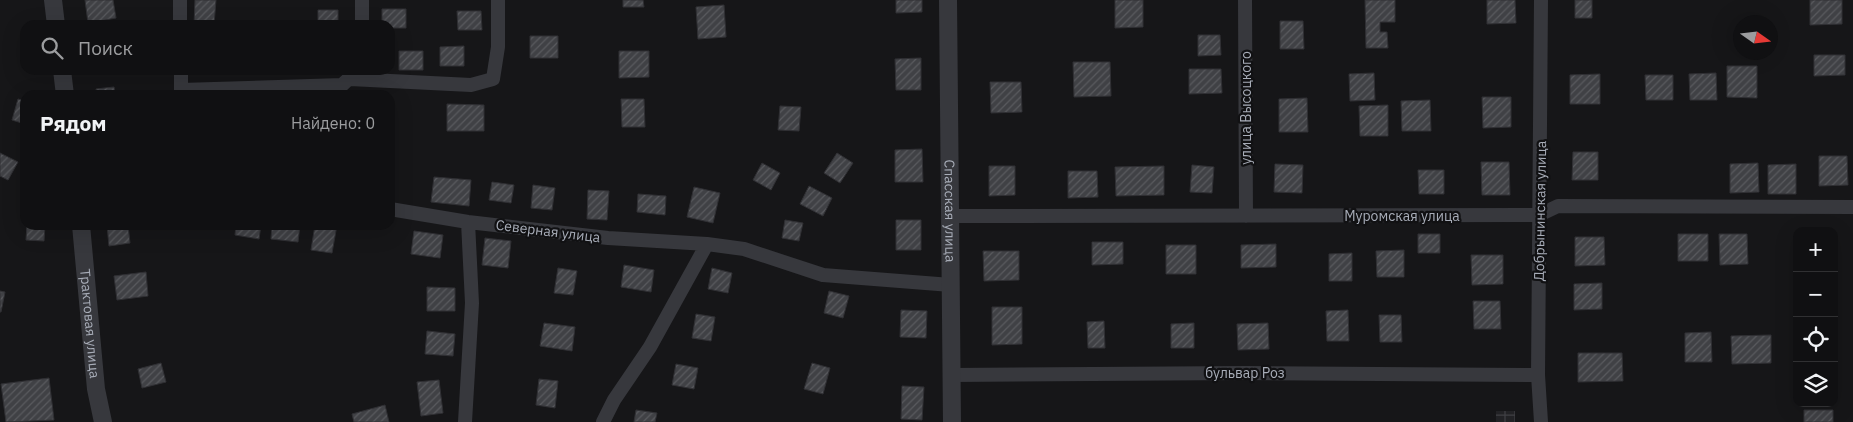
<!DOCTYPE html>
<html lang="ru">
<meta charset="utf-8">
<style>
body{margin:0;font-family:"IBM Plex Sans",sans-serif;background:#19191b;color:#f1f3f6}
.controls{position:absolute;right:15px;bottom:15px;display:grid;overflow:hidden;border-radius:10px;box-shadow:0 5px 20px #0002}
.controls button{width:45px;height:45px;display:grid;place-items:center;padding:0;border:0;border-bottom:1px solid #303032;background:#101012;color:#f1f3f6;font:25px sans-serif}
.compass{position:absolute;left:1733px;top:15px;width:45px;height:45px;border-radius:50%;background:#101012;box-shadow:0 5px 20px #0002;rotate:104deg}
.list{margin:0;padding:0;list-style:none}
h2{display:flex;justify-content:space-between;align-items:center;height:65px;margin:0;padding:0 20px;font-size:21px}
h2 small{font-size:16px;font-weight:400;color:#9c9d9f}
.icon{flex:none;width:28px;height:28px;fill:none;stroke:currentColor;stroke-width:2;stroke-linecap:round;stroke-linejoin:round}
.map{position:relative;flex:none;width:1853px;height:422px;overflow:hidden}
.search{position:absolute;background:#101012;box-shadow:0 5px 20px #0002;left:20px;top:20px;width:375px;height:55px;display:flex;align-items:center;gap:12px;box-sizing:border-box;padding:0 18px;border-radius:15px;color:#9c9d9f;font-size:19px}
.panel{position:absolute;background:#101012;box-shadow:0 5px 20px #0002;left:20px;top:90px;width:375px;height:140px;border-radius:15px}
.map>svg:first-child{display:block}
.industrial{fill:url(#industrial-grid)}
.building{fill:url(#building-hatch);stroke:#303034}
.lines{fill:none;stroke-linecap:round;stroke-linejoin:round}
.minor{stroke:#37383d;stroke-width:14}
.tertiary{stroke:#37383d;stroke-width:18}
.labels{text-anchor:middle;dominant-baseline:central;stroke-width:4.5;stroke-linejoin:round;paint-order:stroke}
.street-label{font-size:14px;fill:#a8adb8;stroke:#111113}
</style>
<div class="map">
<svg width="1853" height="422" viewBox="0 0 1853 422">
<defs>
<pattern id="industrial-grid" width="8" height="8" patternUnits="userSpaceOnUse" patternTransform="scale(1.25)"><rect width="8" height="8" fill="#222225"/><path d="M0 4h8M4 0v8" fill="none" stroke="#3f3f43"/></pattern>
<pattern id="building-hatch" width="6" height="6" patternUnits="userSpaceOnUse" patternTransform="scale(1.25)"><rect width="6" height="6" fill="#404145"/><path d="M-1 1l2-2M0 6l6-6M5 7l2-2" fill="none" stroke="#595a5e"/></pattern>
</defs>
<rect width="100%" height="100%" fill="#161618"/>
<path class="industrial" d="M1496 411H1515V422H1496Z"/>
<path class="building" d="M85 0H113L116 18 88 23Z
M195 0H216L214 25H194Z
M623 0H643L644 7H623Z
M896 0H922V12L896 13Z
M1115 0H1143V27L1115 28Z
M1365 0H1395V22H1380V32H1387L1388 48H1366Z
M1487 0H1515L1516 23 1487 24Z
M1575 0H1592V18H1575Z
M1810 0H1842V24L1810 25Z
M724 5 726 37 698 39 696 7Z
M382 9H406V28H390V25H382Z
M318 10H338V25H318Z
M457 11H481L482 30H458Z
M1280 21H1303L1304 49H1280Z
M1198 35H1220L1221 55 1198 56Z
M530 36H558V58H530Z
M464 46V66H440V47Z
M399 51H423V70H399Z
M619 51H649V77L619 78Z
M1814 55H1845V75L1814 76Z
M921 58V90H896L895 59Z
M1073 62H1110L1111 96 1074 97Z
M1727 66H1757V98L1727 97Z
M1189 69H1221L1222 93 1189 94Z
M310 70H343V73H310Z
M1374 73 1375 100 1350 101 1349 74Z
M1716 73 1717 100H1690L1689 74Z
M1600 74V104H1570V75Z
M1645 75H1673V100H1646Z
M990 82H1021L1022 112 991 113Z
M114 87 115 95H97L96 89Z
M1482 97H1511V127L1483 128Z
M1307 98 1308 132H1279V99Z
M18 99 25 101V124L12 120Z
M621 99H644L645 127H622Z
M1430 100 1431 131H1402L1401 101Z
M447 104 484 105V131H447Z
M1388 105V136H1360L1359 106Z
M780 106 801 107 799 131 778 130Z
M922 149 923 182H895V150Z
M1573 152H1598V180H1572Z
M0 153 18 162 8 180 0 176Z
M837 153 853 163 840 183 824 173Z
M1819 156H1847L1848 185 1819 186Z
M1481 162H1509L1510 195H1482Z
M762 163 780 173 771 190 753 180Z
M1758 163 1759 192 1730 193V164Z
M1275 164 1303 165 1302 193 1274 192Z
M1796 164V194H1768V165Z
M1192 165 1214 167 1212 193 1190 192Z
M989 166H1015V195L989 196Z
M1164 166V195L1116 196 1115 167Z
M1418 170H1444V194H1419Z
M1068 171H1097L1098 197 1068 198Z
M434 177 471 180 469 206 431 202Z
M492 182 514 185 511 203 489 200Z
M533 185 555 188 552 210 531 208Z
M809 186 832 198 823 216 800 204Z
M694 187 720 193 713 223 687 217Z
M588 190 609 191 607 220 587 219Z
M638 194 666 196 665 215 637 212Z
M785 220 803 223 799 241 782 238Z
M896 220H921V250H896Z
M27 225H45L44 241 26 240Z
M107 225H128L130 243 109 246Z
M236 225H261L259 239 235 235Z
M272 225H300L298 242 271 239Z
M315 225H337L332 253 311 250Z
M414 231 443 235 440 258 411 254Z
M1418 234H1440V253H1418Z
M1678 234H1708V261H1678Z
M1719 234H1747L1748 264 1720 265Z
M1575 237H1604L1605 265 1575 266Z
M485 238 511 241 508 268 482 265Z
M1092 242H1123V264L1092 265Z
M1276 244V267L1241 268V245Z
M1166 245H1196V274H1166Z
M1404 250V277H1377L1376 251Z
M983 251H1019V280L984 281Z
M1352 253V281H1329V254Z
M1471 255H1503V284L1472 285Z
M624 265 654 270 651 292 621 287Z
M558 268 577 271 573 295 554 293Z
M712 268 732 273 728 293 708 289Z
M146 272 148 296 117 300 114 276Z
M1602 283V309L1574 310V284Z
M427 287 455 288V311H427Z
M0 291 5 292 1 312H0Z
M829 291 849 296 843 318 824 313Z
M1473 301H1500L1501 329H1474Z
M992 307H1022V344L992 345Z
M901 310 927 311 926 338 900 337Z
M1348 310 1349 341H1327L1326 311Z
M696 314 715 317 711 341 692 338Z
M1379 315H1401L1402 342H1380Z
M1104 321 1105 348H1088L1087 322Z
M544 323 575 327 572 351 540 346Z
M1194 323V348H1171V324Z
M1268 323 1269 349 1238 350 1237 324Z
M427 331 455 334 453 356 425 354Z
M1711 332 1712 362H1685V333Z
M1771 335V363L1732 364 1731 336Z
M1578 353H1622L1623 381 1578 382Z
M161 363 166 382 142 388 138 369Z
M812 363 830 368 823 394 804 389Z
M676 364 698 368 694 389 672 385Z
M49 378 54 420 6 422 1 384Z
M539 379 558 381 555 408 536 405Z
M439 380 443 413 421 416 417 382Z
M902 386 924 387 922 420 901 419Z
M385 405 389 422H354L352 414Z
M636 410 657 413 655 422H634Z
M1804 410H1833V422H1804Z"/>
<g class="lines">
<path class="minor" d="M180 0V25
M362 0V25
M1245 0 1246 216
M1541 0 1538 375 1541 422
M181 70V95
M350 79 471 85 493 79 498 47V0
M181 90 342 85 355 73
M390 209 468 222 608 238 707 244
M949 216 1539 215 1558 206 1853 207
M952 375 1246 373 1538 375
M465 422 472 303 468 222
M603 422 614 400 650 347 707 244 744 249 823 275 951 285"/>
<g class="tertiary">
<path d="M53 0 56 25"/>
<path id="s1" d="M948 0 952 422"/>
<path d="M62 70 65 95"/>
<path id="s2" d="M81 225 96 389 103 422"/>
</g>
</g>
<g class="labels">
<g class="street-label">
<text transform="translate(1246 108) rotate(-90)">улица Высоцкого</text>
<text stroke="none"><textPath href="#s1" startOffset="211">Спасская улица</textPath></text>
<text transform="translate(1540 211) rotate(-89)">Добрынинская улица</text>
<text x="1402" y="216">Муромская улица</text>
<text transform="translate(548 231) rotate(7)">Северная улица</text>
<text stroke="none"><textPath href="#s2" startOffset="99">Трактовая улица</textPath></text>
<text x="1245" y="373">бульвар Роз</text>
</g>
</g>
</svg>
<div class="controls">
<button>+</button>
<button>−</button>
<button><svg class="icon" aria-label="locate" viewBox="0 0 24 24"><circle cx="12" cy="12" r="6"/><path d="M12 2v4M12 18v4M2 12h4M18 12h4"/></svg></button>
<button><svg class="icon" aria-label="layers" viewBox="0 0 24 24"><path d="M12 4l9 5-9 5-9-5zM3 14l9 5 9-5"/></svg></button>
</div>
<svg class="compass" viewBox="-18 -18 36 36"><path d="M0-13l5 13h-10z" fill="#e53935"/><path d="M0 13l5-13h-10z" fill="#9c9d9f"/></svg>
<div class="search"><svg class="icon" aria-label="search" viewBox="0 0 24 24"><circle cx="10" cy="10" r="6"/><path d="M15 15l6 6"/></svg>Поиск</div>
<section class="panel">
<h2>Рядом<small>Найдено: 0</small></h2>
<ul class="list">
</ul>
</section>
</div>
